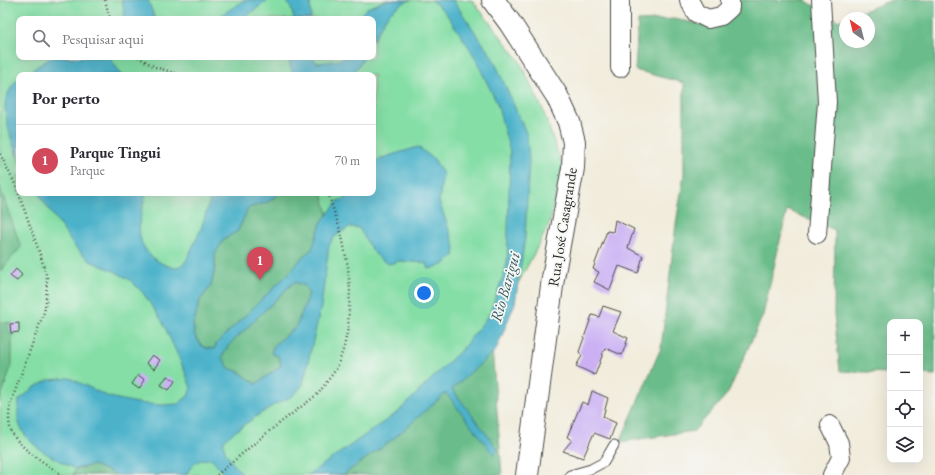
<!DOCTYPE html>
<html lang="pt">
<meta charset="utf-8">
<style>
body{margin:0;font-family:"EB Garamond",serif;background:#f7f7f7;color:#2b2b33}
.controls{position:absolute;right:12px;bottom:12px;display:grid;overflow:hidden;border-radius:8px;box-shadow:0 4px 16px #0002}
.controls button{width:36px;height:36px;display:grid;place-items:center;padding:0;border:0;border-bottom:1px solid #e1e1e2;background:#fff;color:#2b2b33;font:20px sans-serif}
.compass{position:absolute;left:839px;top:12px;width:36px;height:36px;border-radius:50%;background:#fff;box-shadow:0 4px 16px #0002;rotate:325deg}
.you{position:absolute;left:424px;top:293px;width:14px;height:14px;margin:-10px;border:3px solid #fff;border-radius:50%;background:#1a73e8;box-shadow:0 0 0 6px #1a73e833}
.badge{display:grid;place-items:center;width:26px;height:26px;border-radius:50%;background:#d1495b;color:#fff;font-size:13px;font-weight:700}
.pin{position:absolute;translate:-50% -33px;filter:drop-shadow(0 1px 2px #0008)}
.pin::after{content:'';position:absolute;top:21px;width:14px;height:12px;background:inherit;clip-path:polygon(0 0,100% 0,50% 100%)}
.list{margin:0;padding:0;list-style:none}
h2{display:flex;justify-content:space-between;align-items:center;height:52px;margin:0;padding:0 16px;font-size:17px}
h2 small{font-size:13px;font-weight:400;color:#7c7c81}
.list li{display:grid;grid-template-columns:26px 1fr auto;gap:12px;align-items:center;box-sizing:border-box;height:72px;padding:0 16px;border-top:1px solid #e1e1e2}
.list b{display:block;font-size:15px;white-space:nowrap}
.list p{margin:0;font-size:13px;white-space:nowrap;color:#7c7c81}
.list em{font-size:13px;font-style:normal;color:#7c7c81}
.icon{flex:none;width:22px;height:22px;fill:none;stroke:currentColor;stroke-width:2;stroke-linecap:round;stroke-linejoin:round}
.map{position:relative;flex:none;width:935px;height:475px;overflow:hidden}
.search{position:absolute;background:#fff;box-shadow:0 4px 16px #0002;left:16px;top:16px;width:360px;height:44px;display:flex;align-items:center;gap:10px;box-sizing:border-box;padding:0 14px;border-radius:8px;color:#7c7c81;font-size:15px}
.panel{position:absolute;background:#fff;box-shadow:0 4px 16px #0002;left:16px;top:72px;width:360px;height:124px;border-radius:8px}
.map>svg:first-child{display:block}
.green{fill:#84dea5;stroke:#588468;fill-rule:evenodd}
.forest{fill:#6bbd8a;stroke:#4b745a}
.water{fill:#4bb2ca;stroke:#3b6e7a;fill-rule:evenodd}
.building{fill:#cbb1f4}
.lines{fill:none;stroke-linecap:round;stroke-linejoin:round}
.service-casing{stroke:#494845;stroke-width:11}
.minor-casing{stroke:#494845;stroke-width:20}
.tertiary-casing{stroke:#494845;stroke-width:24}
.path{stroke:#494845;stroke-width:2.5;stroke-dasharray:1 3;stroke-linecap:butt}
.service{stroke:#fff;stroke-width:9}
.minor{stroke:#fff;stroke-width:18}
.tertiary{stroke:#fff;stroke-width:22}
.labels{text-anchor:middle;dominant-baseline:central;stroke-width:3.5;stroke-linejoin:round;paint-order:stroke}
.street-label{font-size:15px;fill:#2b2b2b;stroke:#f6f6f2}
.water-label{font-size:16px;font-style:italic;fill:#365a63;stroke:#f6f6f2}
</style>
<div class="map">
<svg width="935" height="475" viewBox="0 0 935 475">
<rect width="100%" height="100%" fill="#f6f6f2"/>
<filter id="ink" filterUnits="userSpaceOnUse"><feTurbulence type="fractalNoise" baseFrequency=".025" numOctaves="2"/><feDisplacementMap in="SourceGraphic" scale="8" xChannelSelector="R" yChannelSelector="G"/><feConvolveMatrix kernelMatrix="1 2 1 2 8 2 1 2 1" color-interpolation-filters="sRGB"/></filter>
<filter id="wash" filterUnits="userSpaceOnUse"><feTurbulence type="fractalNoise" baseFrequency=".012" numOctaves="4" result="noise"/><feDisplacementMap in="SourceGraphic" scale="16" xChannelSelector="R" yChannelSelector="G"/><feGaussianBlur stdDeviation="0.9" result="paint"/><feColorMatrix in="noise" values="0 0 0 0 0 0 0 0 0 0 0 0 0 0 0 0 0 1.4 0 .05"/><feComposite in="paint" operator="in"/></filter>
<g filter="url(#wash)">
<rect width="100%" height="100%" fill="#f1ecdb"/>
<path class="green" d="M0 0H472L519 60 543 110 563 168 549 225 491 335 325 475H0ZM19 19H373V57H19ZM19 75H373V193H19Z"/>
<path class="forest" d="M739 0H805L838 21 845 18V42H869V18H845L892 0H935V375L920 374V322H890V373L840 371 834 314 835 230 787 210 763 315 728 393 694 431 620 442 661 348 676 224 684 174V83L635 70 638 21 675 19 713 27Z
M0 188 21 247 0 271Z
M275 193H322L328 214 321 223 312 250 302 257 293 269 217 343 214 349 206 348 201 345 195 336 193 325 200 300 211 286 215 267 214 254 224 239 238 231 248 208 268 202 276 196Z
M294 282 304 285 309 294 296 328 274 345 271 353 279 357 281 366 256 384 239 372 229 368 222 358 228 346Z
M0 322 12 323V364L0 400Z
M491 335 502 475H328Z
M94 465 117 475H73L75 469Z"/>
<path class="water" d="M122 0H148L155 19H125Z
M245 0H268L243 19H215Z
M286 0H310L311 19H294L291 8Z
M387 0H410C386 11 385 19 373 41V19H356L367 8Z
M431 0H453L493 58 527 135 529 161 525 238 515 303 496 350 452 389 498 449 494 455 446 393 393 439 343 475H308L398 412 464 347 490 313 507 265 510 152 497 103 471 50 445 12Z
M52 57H109L122 75H24Z
M290 57H311L318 63 340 60 343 57H364L358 67 350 75H295L290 67Z
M19 78V159C12 145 6 122 5 106 5 97 12 84 19 78Z
M418 147 434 159 443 174 439 201 455 247 454 256 443 265 429 269 426 263 399 261 389 264C373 257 368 243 359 228L349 227 333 238 329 246 321 307 303 384C293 400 285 398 271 407 255 417 239 428 224 440 222 454 235 465 243 475H225L212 459C199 458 192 464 186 475H117L94 465 75 469C54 458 23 445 18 419 17 414 19 406 19 400L35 387 49 380 70 378 109 397 137 403 160 405 178 404 188 396 191 388 184 369 162 321 143 293 130 280 116 272 90 261 74 246 38 193H146C141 215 132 238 151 256 159 263 166 266 176 268L185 263 201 229 212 193H275L276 196 268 202 248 208 238 231 224 239 215 254V267L211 286 200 300 193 325 195 336 201 345 206 348 214 349 217 343 293 269 302 257 312 249 321 223 338 201 349 197 350 193H373V162L388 156ZM294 282 304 285 309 294 296 327 274 345 271 353 279 357 281 366 256 384 239 372 229 368 222 357 228 346Z"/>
<g id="blocks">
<path class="building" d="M615 220 634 229 628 248 643 256 638 273 619 266 610 290 594 282 599 272 593 269 607 231 613 232Z
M16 269 22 275 17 281 10 276Z
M603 306 621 312 613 331 628 338 622 355 605 348 595 375 576 366 582 356 579 352 592 315 599 317Z
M19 323V332L11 333 10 324Z
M152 355 160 360 154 369 146 363Z
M138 375 145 380 139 389 132 384Z
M167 376 175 381 169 390 161 385Z
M592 391 608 398 603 417 616 423 610 439 594 433 583 458 563 451 572 440 567 437 582 402 588 405Z"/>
</g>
</g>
<g filter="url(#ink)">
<use href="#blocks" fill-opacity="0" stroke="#494845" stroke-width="1"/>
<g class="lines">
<defs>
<path id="service" d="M570 475 591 469 604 462 614 445"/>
<path id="minor" d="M620 0V68
M689 0 696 13 708 19 721 16 730 8V0
M817 234 827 102 821 0
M830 425 839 443 841 458 832 475"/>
<path id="tertiary" d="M493 0 510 23 557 96 569 122 574 142 573 168 553 278 527 475"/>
</defs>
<use href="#service" class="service-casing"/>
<use href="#minor" class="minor-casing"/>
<use href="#tertiary" class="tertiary-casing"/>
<path class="path" d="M105 0 110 19
M138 57 155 67 181 75
M0 154 16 186 41 257 47 278 46 302 44 312 10 405C9 414 8 425 12 433 21 450 47 464 62 475
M217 475 268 432 318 394 337 368 344 347 348 328 350 290 348 267 342 236 328 193"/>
<use href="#service" class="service"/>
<use href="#minor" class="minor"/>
<use href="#tertiary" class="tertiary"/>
</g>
</g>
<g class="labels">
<g class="street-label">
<text transform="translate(562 227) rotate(-81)">Rua José Casagrande</text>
</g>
<g class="water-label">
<text transform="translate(505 287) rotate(-74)">Rio Barigui</text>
</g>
</g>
</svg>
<div class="controls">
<button>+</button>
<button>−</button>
<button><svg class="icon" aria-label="locate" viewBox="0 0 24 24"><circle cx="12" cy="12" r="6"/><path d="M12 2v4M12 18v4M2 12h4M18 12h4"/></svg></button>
<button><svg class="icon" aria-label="layers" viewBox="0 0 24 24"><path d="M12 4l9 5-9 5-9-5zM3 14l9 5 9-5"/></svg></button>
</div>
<svg class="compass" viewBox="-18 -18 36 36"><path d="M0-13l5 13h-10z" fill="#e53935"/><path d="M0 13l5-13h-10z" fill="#7c7c81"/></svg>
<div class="you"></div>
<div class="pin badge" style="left:260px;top:280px">1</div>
<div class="search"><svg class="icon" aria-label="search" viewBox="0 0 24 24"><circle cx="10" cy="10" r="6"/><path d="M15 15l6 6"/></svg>Pesquisar aqui</div>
<section class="panel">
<h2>Por perto<small></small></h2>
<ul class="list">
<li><span class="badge">1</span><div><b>Parque Tingui</b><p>Parque</p></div><em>70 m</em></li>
</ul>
</section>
</div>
